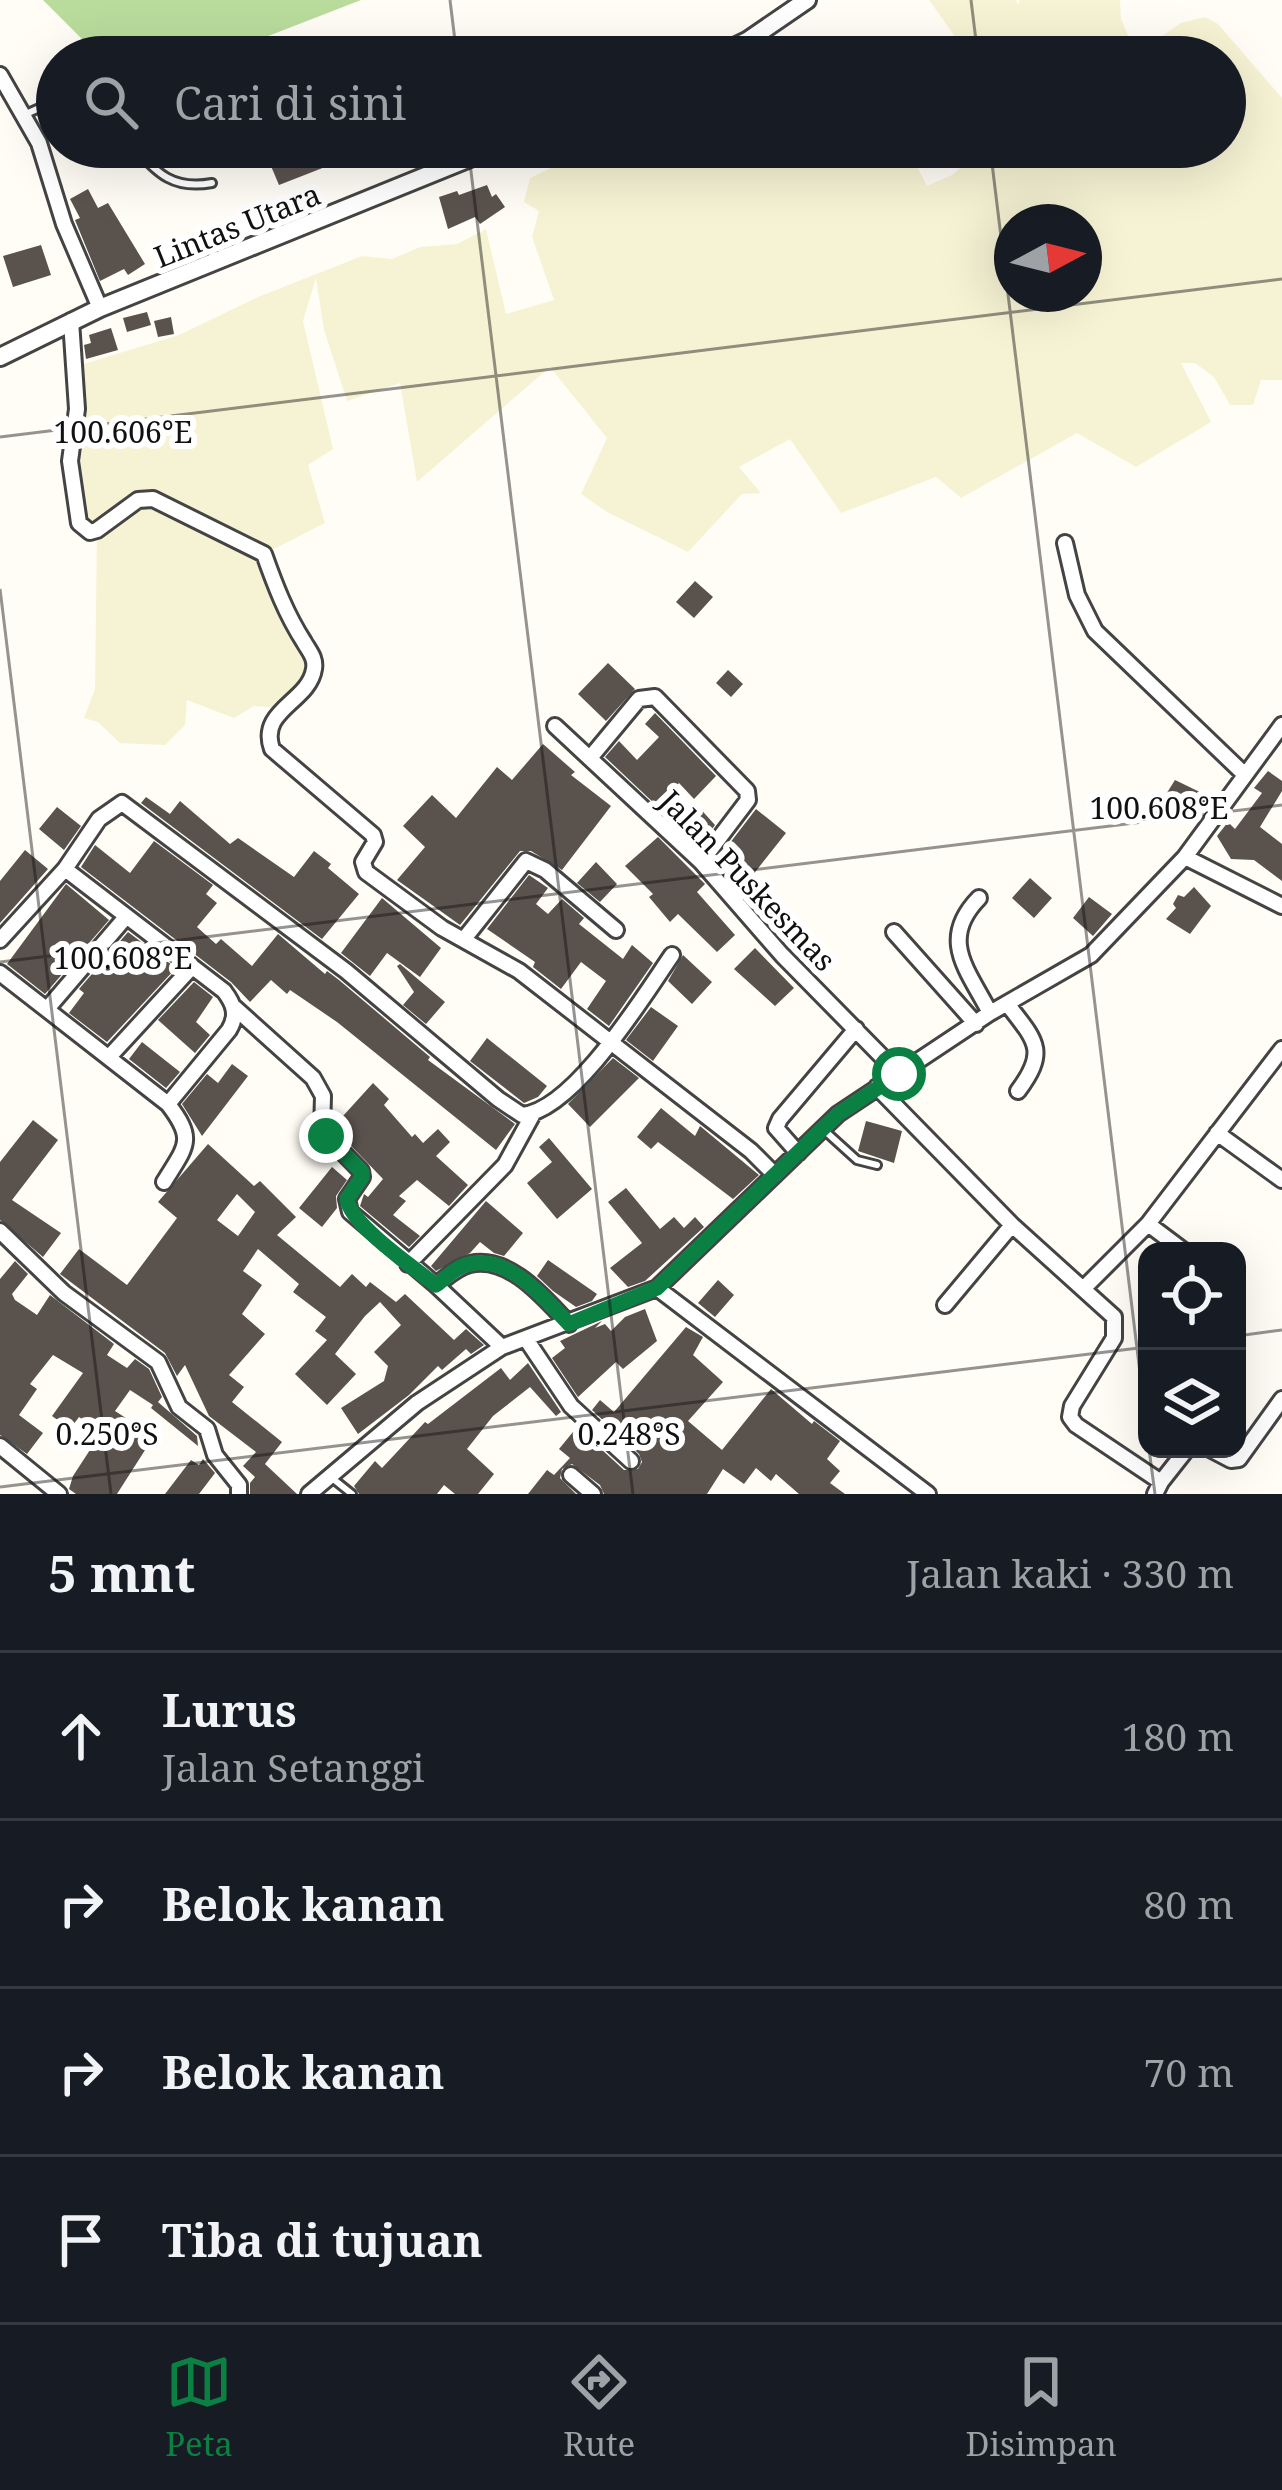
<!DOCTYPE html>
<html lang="id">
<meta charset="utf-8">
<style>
body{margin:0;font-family:"Noto Serif",serif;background:#20242c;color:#f1f3f6}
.controls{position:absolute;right:36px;bottom:36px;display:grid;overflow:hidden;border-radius:24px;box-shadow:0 12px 48px #0002}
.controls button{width:108px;height:108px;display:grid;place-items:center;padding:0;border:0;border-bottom:3px solid #363941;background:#171b24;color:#f1f3f6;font:60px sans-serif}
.compass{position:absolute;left:994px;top:204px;width:108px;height:108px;border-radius:50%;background:#171b24;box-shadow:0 12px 48px #0002;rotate:83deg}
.stop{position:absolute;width:36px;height:36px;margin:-27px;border:9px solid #0b8043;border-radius:50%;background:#fff}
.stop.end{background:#0b8043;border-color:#fff;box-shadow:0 3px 12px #0008}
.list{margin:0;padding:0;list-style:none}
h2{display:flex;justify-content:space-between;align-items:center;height:156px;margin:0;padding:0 48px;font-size:51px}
h2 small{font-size:39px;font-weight:400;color:#9ea1a6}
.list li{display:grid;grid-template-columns:78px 1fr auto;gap:36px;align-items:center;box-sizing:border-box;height:168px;padding:0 48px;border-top:3px solid #363941}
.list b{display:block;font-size:45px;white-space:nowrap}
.list p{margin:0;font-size:39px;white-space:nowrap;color:#9ea1a6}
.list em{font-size:39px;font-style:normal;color:#9ea1a6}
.icon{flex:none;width:66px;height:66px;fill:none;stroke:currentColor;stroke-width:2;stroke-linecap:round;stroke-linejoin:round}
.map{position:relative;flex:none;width:1282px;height:1494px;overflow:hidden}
.search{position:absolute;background:#171b24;box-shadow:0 12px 48px #0002;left:36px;right:36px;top:36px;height:132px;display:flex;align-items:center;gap:30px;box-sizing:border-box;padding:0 42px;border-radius:66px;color:#9ea1a6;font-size:45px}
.sheet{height:828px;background:#171b24}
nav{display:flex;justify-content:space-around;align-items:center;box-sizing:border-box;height:168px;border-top:3px solid #363941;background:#171b24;font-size:33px;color:#9ea1a6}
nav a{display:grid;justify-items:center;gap:6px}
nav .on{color:#0b8043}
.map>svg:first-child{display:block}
.farmland{fill:#f6f3d4;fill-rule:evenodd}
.forest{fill:#b9dc9c}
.building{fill:#5a524d;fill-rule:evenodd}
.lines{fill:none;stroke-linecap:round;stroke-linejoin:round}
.service-casing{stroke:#444;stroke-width:12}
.minor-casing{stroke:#444;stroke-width:20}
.tertiary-casing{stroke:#444;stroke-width:22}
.service{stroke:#fff;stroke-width:6}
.minor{stroke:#fff;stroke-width:14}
.tertiary{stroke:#fff;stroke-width:16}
.route{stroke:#0b8043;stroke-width:15}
.ticks{fill:none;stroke:#111;stroke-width:3;stroke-opacity:0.45}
.labels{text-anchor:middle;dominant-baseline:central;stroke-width:12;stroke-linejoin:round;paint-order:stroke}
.street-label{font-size:30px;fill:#111;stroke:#fff}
.ticks-label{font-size:30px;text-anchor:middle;fill:#111;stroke:#fff;stroke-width:12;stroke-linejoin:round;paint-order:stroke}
</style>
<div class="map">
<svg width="1282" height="1494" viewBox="0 0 1282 1494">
<rect width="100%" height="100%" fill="#fffdf5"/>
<path class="farmland" d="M929 0H1016L1018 5 1020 0H1120L1121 19 1136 54 1181 23 1205 17 1218 24 1282 98V380H1261L1253 405H1230L1214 377 1195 363H1181L1211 422 1136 467 1077 433 961 498 936 477 841 513 790 439 739 467 761 493 742 494 688 552 607 512 581 494 607 438 550 367 417 482 400 383 347 401 324 330 316 278 303 321 333 449 308 465 325 523 264 554 308 669 283 708 254 706 234 718 187 700 185 725 165 745 120 743 98 722 84 718 95 689 97 531 83 529 70 461 77 366 179 335 258 297 362 256 392 259 420 247 457 244 486 229 506 314 554 300 532 237 539 211 524 202 530 178 595 147H692L701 152 726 147H907L927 186 952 175 986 147H1225V57H964L959 42ZM1012 222H1084V294H1012Z"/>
<path class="forest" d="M43 0H361L245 45 199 57H100Z"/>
<path class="building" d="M295 147H338L343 160 279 185 268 159Z
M487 185 492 197 496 194 505 207 480 224 475 217 448 229 439 197 457 191 459 195Z
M88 189 98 208 108 203 145 264 128 275 124 269 100 281 75 220 80 218 70 199Z
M41 245 51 275 13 287 3 256Z
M147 312 151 325 127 332 123 318Z
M171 317 174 334 158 337 154 321Z
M111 328 118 350 86 359 84 345 91 343 89 335Z
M695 581 713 597 694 618 676 602Z
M608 663 635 689 606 721 578 694Z
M728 670 743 684 731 697 716 683Z
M655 713 716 776 694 799 679 783 657 806 605 757 619 741 637 760 659 737 645 724Z
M543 744 575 772 571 775 611 806 562 870 531 851H520L460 925 397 880 425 847 403 826 432 795 456 818 497 767 512 780Z
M1268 771 1282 781V791L1260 827 1282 844V881L1254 860 1231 859 1217 836 1228 822 1235 829 1262 793 1254 788Z
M1175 780 1208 796 1201 811 1184 801 1160 823 1142 808 1156 792 1163 799Z
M146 797 170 814 180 801 230 844 238 838 294 877 314 851 331 864 328 868 359 894 322 939 141 803Z
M696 804 715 825 702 843 680 817Z
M57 807 81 826 64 850 39 829Z
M756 809 786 833 752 876 723 852Z
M658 837 705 884 697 892 735 935 717 952 678 914 670 922 649 897 653 894 625 866Z
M154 841 213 885 206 894 217 903 197 927 216 944 221 939 252 966 278 934 325 974 327 971 339 980 430 1057 428 1060 515 1124 496 1150 337 1022 290 990 287 994 271 980 250 1002 231 982 81 867 95 845 130 873Z
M25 850 48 869 0 923V881Z
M596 862 617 884 600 902 577 883Z
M529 875 548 888 536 904 548 914 562 899 584 918 579 924 623 959 632 945 653 963 609 1026 587 1009 606 981 581 962 561 989 533 967 535 962 487 929Z
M1030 878 1052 898 1034 918 1012 898Z
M66 884 109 920 45 994 7 964Z
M1194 887 1211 906 1190 934 1166 919 1176 908 1173 904 1178 895 1184 897Z
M1089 897 1112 914 1093 936 1073 918Z
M382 898 441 948 420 977 387 953 370 976 341 953Z
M128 932 176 968 107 1042 69 1013 84 993 79 989Z
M755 948 794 988 775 1006 734 969Z
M683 955 712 982 692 1004 668 981Z
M400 964 445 1002 426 1024 403 1005 414 992 397 966Z
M194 982 213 997 196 1022 210 1035 195 1053 158 1020Z
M651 1007 678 1026 653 1061 626 1040Z
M487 1038 547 1086 538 1097 524 1103 470 1061Z
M142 1042 180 1072 166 1088 129 1059Z
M613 1058 639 1078 590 1127 568 1104Z
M232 1064 248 1076 202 1136 182 1104 207 1074 218 1083Z
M373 1083 389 1099 384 1105 412 1137 415 1134 423 1143 438 1129 450 1142 436 1156 468 1185 449 1206 417 1180 399 1196 406 1201 393 1215 420 1236 409 1247 360 1206 364 1194 368 1197 383 1179 333 1127Z
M661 1108 695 1136 700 1126 759 1175 733 1199 658 1142 651 1149 637 1137Z
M33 1120 58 1140 12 1200 61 1233 43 1257 0 1220V1162Z
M866 1121 902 1131 894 1163 858 1151Z
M549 1138 592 1189 557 1219 527 1183 552 1162 539 1147Z
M208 1144 254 1186 260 1181 296 1217 277 1235 340 1287 352 1274 366 1287 370 1282 396 1302 405 1294 454 1340 466 1329 484 1345 471 1354 466 1349 442 1370 438 1366 409 1395 358 1434 341 1408 384 1381 388 1366 374 1352 401 1325 380 1302 365 1316 335 1354 356 1374 327 1405 295 1374 327 1340 315 1331 326 1317 293 1292 299 1284 258 1249 243 1271 262 1285 242 1314 265 1334 229 1375 244 1387 232 1402 282 1442 265 1464 297 1494H250V1483L255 1477 243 1466 256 1452 209 1416 185 1365 177 1376 165 1353 60 1274 79 1249 127 1285 177 1218 158 1202ZM237 1194 255 1212 238 1236 217 1220Z
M332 1167 347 1180 336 1196 337 1208 322 1227 299 1208Z
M626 1188 660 1229 674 1217 684 1228 695 1217 704 1227 645 1281 628 1287 610 1268 642 1243 608 1202Z
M486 1201 523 1233 504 1256 494 1253 480 1242 470 1253 436 1271 431 1266Z
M548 1260 597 1294 592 1301 576 1307 553 1291 537 1276Z
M15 1261 28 1274 12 1294 15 1300 37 1315 50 1295 114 1344 107 1355 127 1368 135 1359 149 1369 162 1397 158 1402 197 1436 198 1446 151 1408 153 1405 130 1390 115 1411 154 1436 117 1494H76L69 1489 73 1476 101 1433 79 1417 70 1429 52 1416 83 1373 53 1355 30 1384 37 1389 19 1415 43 1433 27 1454 0 1435V1279Z
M718 1280 734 1295 715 1317 698 1303Z
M645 1309 657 1341 623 1369 616 1362 578 1397 552 1358 565 1348 560 1341 602 1321 595 1328 605 1324 611 1331 625 1317Z
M686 1327 703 1337 693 1355 723 1382 688 1421 722 1450 771 1389 812 1424 814 1421 840 1441 827 1459 840 1471 830 1483 845 1494H799L776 1474 771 1481 756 1468 744 1484 723 1469 707 1494H604L600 1485 572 1464 562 1469 560 1478 576 1494H528L547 1470 554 1475 570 1458 559 1449 577 1427 624 1470 638 1469 642 1462 639 1454 592 1410 600 1400 614 1412Z
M528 1363 561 1412 556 1416 530 1387 493 1416 467 1449 494 1474 478 1494H455L444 1485 437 1494H359L354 1486 375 1461 382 1468 425 1422 428 1424 501 1368 510 1380Z
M203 1459 215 1473 199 1494H165L191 1460 199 1465Z"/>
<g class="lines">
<defs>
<path id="service" d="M26 114 57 100
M134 147C157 174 174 190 212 183
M825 1131 857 1160 877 1165
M332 1478 352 1494"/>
<path id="minor" d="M0 75 39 143 64 224 100 308
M71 321 77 409 70 461 79 523 90 532 97 530 138 500 153 499 264 554C275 585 286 614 304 642 309 651 316 658 314 669 309 702 258 710 272 749L373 835 375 842 363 862 366 872 442 928 519 971 751 1151 775 1175
M1065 543 1077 595 1095 631 1243 773
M555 726 701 862 782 955 899 1074
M590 758 639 699 655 697 747 791 748 800 701 862
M1185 857 1282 906
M65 869 224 991C234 1004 238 1015 229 1030L168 1104
M979 898C938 940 968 970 990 1013
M894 932 976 1024
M464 939 526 861 545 870 616 930
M0 940 65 869 99 819 122 803 346 971 498 1099 522 1115C574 1110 643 997 672 955
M0 973 168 1104C196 1140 186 1146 164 1182
M1008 1005C1036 1041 1048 1051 1018 1091
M234 1007 313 1078 323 1096 322 1131 361 1171 362 1177 347 1199 350 1212 436 1285 502 1347
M47 1009 125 918
M109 1057 191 968
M877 1087 1012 1225 1114 1317V1338L1072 1406 1070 1417 1076 1425 1161 1482 1155 1494
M1217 1133 1282 1180
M798 1153 776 1128 780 1119 856 1029
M1148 1224 1184 1251
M0 1231 64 1293 158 1362 179 1407 207 1429 215 1455 239 1485V1494
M408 1264 505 1165 533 1114
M436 1285C447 1277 457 1267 470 1264 510 1255 545 1299 569 1324
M1085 1287 1148 1224 1282 1049
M657 1288 928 1494
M945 1305 1012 1225
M526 1339 571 1406 631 1461
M0 1446 59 1494
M1210 1449 1231 1460 1239 1459 1282 1399
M571 1475 593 1494
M1161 1482 1187 1449
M309 1494 417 1403 502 1347 657 1288 838 1114 990 1013 1091 955 1185 857 1282 725"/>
<path id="tertiary" d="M714 57 747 41 807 0
M0 357 100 308 497 147"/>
</defs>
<use href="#service" class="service-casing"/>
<use href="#minor" class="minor-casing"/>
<use href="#tertiary" class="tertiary-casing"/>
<use href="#service" class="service"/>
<use href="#minor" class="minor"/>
<use href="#tertiary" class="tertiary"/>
</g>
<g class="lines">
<path class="route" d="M326 1136 362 1172V1177L347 1199C350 1224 414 1268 436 1285 447 1277 457 1266 470 1264 510 1255 545 1299 569 1324L657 1288 838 1114 899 1074"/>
</g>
<path class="ticks" d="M450 0 457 57M971 0 978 57M468 147 633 1494M990 147 1147 1430M0 437 1282 279M0 589 111 1494M0 962 1282 805M1237 1336 1282 1330M1149 1449 1155 1494M0 1487 1147 1347"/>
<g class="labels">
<g class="street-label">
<text transform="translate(237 225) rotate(-22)">Lintas Utara</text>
<text transform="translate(748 880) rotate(46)">Jalan Puskesmas</text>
</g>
</g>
<g class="ticks-label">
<text x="123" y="443">100.606°E</text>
<text x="1159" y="819">100.608°E</text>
<text x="123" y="969">100.608°E</text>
<text x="107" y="1445">0.250°S</text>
<text x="629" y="1445">0.248°S</text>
</g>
</svg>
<div class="controls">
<button><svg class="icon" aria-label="locate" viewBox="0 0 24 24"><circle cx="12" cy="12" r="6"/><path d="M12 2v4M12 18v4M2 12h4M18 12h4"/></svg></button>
<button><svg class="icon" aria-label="layers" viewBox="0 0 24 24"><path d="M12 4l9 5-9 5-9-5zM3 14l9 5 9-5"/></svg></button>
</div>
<svg class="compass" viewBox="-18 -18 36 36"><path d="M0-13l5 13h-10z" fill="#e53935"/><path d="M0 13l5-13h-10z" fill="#9ea1a6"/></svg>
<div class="stop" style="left:899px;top:1074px"></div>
<div class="stop end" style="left:326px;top:1136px"></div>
<div class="search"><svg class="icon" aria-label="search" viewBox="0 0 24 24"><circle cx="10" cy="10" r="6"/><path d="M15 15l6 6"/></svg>Cari di sini</div>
</div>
<section class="sheet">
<h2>5 mnt<small>Jalan kaki · 330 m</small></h2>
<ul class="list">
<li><svg class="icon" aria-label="ahead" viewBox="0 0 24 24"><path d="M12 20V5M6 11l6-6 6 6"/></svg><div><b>Lurus</b><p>Jalan Setanggi</p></div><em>180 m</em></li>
<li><svg class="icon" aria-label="right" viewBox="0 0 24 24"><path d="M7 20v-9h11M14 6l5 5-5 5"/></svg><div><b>Belok kanan</b></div><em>80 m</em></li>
<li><svg class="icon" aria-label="right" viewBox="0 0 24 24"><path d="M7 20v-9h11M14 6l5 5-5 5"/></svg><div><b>Belok kanan</b></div><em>70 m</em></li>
<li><svg class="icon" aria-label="arrive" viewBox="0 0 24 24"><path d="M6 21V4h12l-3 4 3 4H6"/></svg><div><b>Tiba di tujuan</b></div></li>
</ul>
</section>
<nav>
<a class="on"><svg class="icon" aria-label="map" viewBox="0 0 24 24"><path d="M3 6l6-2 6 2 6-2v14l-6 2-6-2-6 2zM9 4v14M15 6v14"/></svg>Peta</a>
<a><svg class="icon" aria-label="directions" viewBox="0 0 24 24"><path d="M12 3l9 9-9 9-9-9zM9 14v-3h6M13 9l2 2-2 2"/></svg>Rute</a>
<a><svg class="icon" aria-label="saved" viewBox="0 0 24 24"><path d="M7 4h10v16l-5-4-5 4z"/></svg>Disimpan</a>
</nav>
